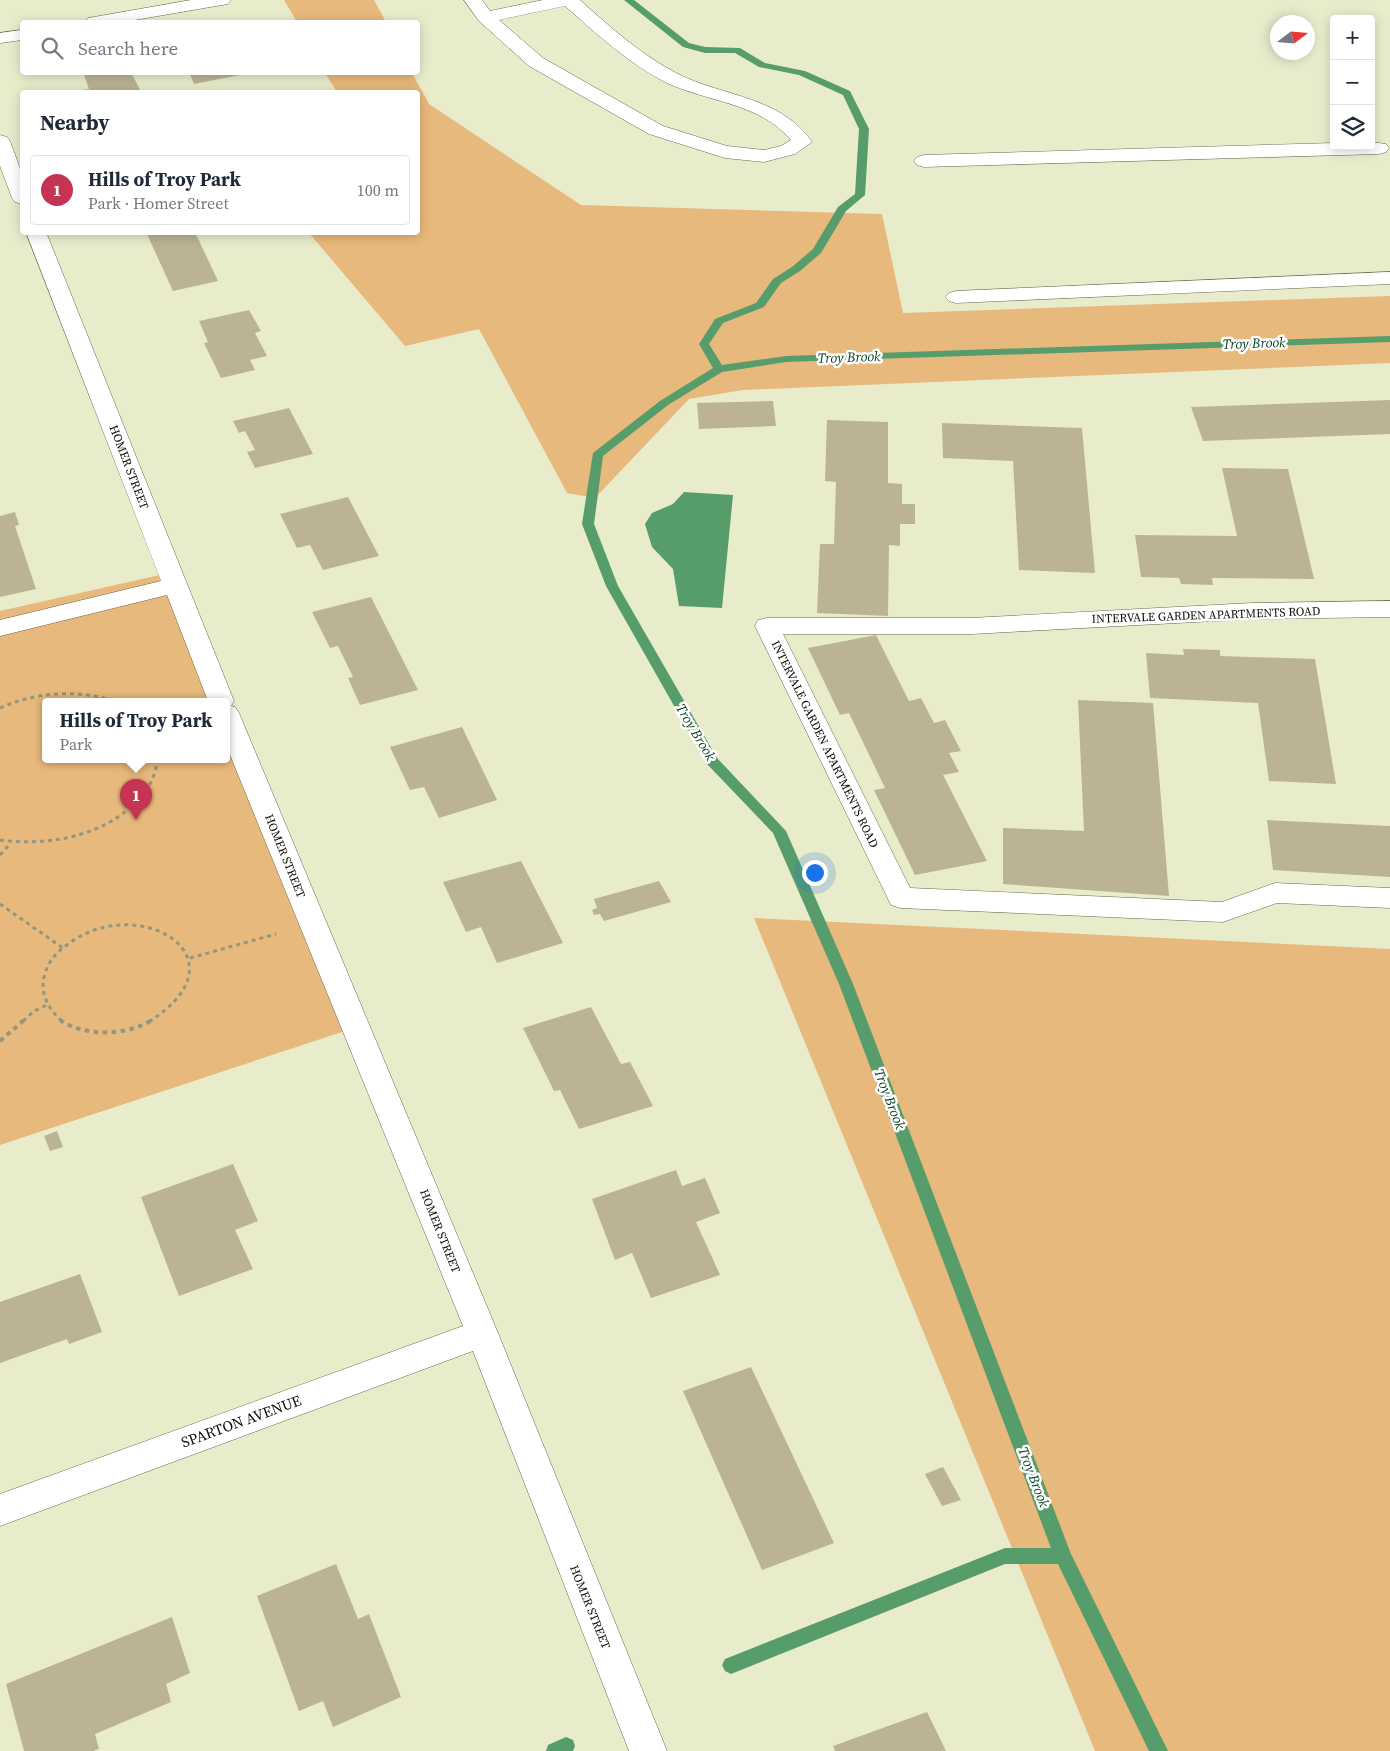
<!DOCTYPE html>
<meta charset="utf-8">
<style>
body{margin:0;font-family:"Source Serif 4",serif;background:#f6f6f7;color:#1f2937}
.controls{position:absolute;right:15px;top:15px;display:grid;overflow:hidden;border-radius:5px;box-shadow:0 2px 12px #0003}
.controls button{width:45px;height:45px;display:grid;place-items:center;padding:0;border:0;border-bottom:1px solid #e0e1e3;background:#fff;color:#1f2937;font:25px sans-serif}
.compass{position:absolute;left:1270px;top:15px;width:45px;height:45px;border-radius:50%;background:#fff;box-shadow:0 2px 12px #0003;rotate:74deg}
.you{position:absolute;left:814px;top:872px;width:18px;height:18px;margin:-12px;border:4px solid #fff;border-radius:50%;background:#1a73e8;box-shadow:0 0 0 8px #1a73e833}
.badge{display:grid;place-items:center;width:32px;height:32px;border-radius:50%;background:#c53553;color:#fff;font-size:16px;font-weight:700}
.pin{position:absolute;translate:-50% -41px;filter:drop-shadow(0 1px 2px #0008)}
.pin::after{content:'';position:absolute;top:26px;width:18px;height:15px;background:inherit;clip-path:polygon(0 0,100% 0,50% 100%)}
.popup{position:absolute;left:42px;top:698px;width:188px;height:65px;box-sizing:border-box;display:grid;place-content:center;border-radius:5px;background:#fff;filter:drop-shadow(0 1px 4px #0005);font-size:16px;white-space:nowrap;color:#747a83}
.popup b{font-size:19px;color:#1f2937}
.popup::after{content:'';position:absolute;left:50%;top:100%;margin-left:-10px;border:10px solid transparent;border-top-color:#fff}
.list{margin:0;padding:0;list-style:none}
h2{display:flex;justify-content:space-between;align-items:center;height:65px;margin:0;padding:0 20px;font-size:21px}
h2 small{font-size:16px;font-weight:400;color:#747a83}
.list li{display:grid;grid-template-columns:32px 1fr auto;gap:15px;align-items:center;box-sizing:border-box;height:70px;margin:0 10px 10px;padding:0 10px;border:1px solid #e0e1e3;border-radius:5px}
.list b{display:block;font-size:19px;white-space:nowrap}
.list p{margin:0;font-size:16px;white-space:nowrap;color:#747a83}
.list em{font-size:16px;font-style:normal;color:#747a83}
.icon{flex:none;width:28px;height:28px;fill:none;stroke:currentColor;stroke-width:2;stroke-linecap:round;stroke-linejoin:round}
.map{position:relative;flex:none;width:1390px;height:1751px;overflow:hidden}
.search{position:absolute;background:#fff;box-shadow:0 2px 12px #0003;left:20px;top:20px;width:400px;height:55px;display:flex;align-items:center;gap:12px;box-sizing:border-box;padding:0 18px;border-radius:5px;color:#747a83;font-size:19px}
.panel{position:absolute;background:#fff;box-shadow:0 2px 12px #0003;left:20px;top:90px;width:400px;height:145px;border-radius:5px}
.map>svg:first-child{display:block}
.green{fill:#e8b97c}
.water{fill:#569d6b}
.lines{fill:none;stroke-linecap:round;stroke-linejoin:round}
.stream{fill:#569d6b;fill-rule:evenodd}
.building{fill:#bcb395}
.lane-casing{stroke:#65674b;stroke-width:1}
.street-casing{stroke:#65674b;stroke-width:1}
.path-far1{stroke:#93967e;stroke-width:3;stroke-dasharray:4 4;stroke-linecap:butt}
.path{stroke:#93967e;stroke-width:4;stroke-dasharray:4.5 4.5;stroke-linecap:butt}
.lane{fill:#fff;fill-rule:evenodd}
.street{fill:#fff;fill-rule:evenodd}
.labels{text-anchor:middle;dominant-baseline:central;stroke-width:5;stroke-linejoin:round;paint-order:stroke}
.street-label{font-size:12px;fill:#0c0d04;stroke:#fff}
.water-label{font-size:14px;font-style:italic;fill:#0a4221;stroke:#fff}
.near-street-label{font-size:15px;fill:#0c0d04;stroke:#fff}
</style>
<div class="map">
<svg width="1390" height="1751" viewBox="0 0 1390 1751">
<rect width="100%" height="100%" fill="#e8eccb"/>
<path class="green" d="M284 0H374L386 22H297Z
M325 73H412L429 104 581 205 882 214 903 313 1390 296V363L743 390 689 399 595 498 567 493 479 329 405 346 309 233 418 232V92H337Z
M173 572 224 701H46V759H226V706L354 1028 0 1145V611Z
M754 918 1390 949V1751H1095Z"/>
<path class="water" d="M684 492 733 495 722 608 679 606 673 569 652 547 645 524 652 513 673 504Z"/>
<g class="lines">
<path class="stream" d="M624 0H634L689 43 705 47 740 48 765 63 805 71 850 91 869 129 865 195 846 211 821 253 800 271 781 283 764 307 723 323 709 344 722 365 786 356 1390 336V342L786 362 722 372 668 405 603 456 594 524 618 586 717 758 786 831 853 984 1071 1554 1168 1751H1149L1058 1564H1005L731 1674 725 1671 722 1665 725 1659 1005 1548H1051L839 984 773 833 707 764 606 586 582 524 593 453 660 401 713 368 699 344 715 319 756 303 773 279 792 267 813 249 838 207 855 194 859 129 843 95 799 75 759 67 735 53H705L683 47Z
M566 1737 573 1740 575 1746 573 1751H546L548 1745Z"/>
</g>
<path class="building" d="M83 72 132 74 141 92H83L82 90 89 89Z
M189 72H250V73L194 84Z
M146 232H195L218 281 173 291Z
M249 310 261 331 255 333 267 356 250 360 255 370 221 378 204 343 208 342 199 321Z
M1390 400V434L1203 441 1191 407Z
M773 401 776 426 699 429 697 403Z
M289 408 313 454 255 468 247 452 255 450 245 431 239 433 233 421Z
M827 420 888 422V483L902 484V504H915V524H900V546L889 545 888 616 817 613 820 544H834L836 482 825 481Z
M942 423 1082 428 1095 573 1019 570 1013 461 943 458Z
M1222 468 1288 469 1314 579 1212 578 1213 585 1181 584 1179 578 1141 577 1135 535 1237 536Z
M348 497 379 556 323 570 310 545 297 548 280 514Z
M15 512 19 525 15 526 36 589 0 597V516Z
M371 597 418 690 360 705 348 678 353 677 338 646 330 648 312 612Z
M876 635 909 701 921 698 934 723 945 720 961 751 949 753 959 772 943 775 987 861 915 875 874 790 885 788 849 713 840 715 808 648Z
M1183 649 1220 650V656L1315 659 1336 784 1269 781 1258 703 1150 698 1146 653 1184 655Z
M1078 700 1153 703 1169 896 1003 884V828L1084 831Z
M462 727 497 800 439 818 424 787 410 790 390 747Z
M1267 820 1390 826V877L1273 870Z
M521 861 563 943 497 963 481 927 466 932 443 882Z
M659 881 671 902 604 921 600 914 594 915 592 910 597 908 594 899Z
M591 1007 621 1064 630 1062 653 1106 579 1129 560 1090 554 1091 523 1028Z
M57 1131 63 1147 50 1151 44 1136Z
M233 1164 258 1221 235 1230 253 1269 179 1296 141 1197Z
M676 1170 682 1186 705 1178 720 1213 696 1222 720 1275 651 1298 632 1253 615 1260 592 1199Z
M80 1274 102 1332 69 1344 67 1339 0 1363V1302Z
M751 1367 834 1543 762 1570 683 1391Z
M943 1467 961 1500 942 1506 925 1474Z
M336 1564 358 1619 369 1614 401 1697 333 1727 323 1701 299 1711 257 1596Z
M172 1617 190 1673 166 1684 171 1702 95 1734 99 1749 93 1751H24L6 1684Z
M927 1712 946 1751H835L833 1746Z"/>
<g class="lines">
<defs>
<path id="lane" d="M464 0H482L490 11 543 0H580C610 27 641 55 678 74 724 97 780 96 812 142L795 154 764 162 725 158 649 134 529 66 479 21ZM565 6C597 34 629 64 667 83 708 102 760 103 791 140L781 146 764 150 727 146 663 126 543 58 499 20Z
M1371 142 1386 144 1389 148 1386 152 1379 154 924 167 917 165 914 161 917 157 924 155 1334 143V146H1371Z
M1390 272V284L956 303 949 301 945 297 949 293 956 291Z
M1390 601V617L1252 619 971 634H783L910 888 1222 902 1275 883 1390 888V908L1277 903 1223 922 901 908 891 905 755 626 758 620 767 618H971L1252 603Z"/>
<path id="street" d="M191 0H231L228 4 222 5 123 22H85L88 18 94 17Z
M22 30V40L0 43V33Z
M0 135 7 137 10 141 22 174V204L15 202 12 198 0 166Z
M26 232H46L234 701 231 706 235 707 239 713 498 1333 667 1751H629L473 1351 0 1526V1494L463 1326 226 745V701H208L167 595 0 636V620L161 581Z"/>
</defs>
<use href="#lane" class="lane-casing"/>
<use href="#street" class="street-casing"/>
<path class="path-far1" d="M0 708C36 692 77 689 114 701
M0 840C54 847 119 834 150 784 154 777 156 767 159 759
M0 855 11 843
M0 904 63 948
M190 958 276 934
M23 1021 34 1011 47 1005
M62 1021C48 1009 39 992 45 974 49 959 59 950 71 942 141 893 248 958 150 1021"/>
<path class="path" d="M60 1020C85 1037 127 1036 152 1020
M0 1041 24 1020"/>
<use href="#lane" class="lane"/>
<use href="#street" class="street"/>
</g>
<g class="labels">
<g class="street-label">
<text transform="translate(129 467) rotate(69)">HOMER STREET</text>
<text transform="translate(1206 615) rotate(-2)">INTERVALE GARDEN APARTMENTS ROAD</text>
<text transform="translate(825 744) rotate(64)">INTERVALE GARDEN APARTMENTS ROAD</text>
<text transform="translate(285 856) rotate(68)">HOMER STREET</text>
<text transform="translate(440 1231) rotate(68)">HOMER STREET</text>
<text transform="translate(590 1607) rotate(68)">HOMER STREET</text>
</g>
<g class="water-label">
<text transform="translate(1254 343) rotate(-2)">Troy Brook</text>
<text transform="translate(849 357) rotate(-2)">Troy Brook</text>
<text transform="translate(696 732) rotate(59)">Troy Brook</text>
<text transform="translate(890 1099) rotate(69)">Troy Brook</text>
<text transform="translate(1034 1477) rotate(69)">Troy Brook</text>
</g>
<g class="near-street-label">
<text transform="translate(241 1421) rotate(-20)">SPARTON AVENUE</text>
</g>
</g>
</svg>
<div class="controls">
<button>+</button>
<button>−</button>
<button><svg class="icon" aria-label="layers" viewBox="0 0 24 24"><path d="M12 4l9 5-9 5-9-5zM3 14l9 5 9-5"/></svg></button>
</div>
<svg class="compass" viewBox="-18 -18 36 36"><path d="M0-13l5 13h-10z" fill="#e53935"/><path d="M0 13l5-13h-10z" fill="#747a83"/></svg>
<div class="you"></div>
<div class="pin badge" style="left:136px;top:820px">1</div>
<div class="popup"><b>Hills of Troy Park</b>Park</div>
<div class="search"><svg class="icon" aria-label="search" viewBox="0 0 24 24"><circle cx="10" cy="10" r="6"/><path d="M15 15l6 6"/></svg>Search here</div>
<section class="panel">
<h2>Nearby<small></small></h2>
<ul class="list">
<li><span class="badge">1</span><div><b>Hills of Troy Park</b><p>Park · Homer Street</p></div><em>100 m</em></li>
</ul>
</section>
</div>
